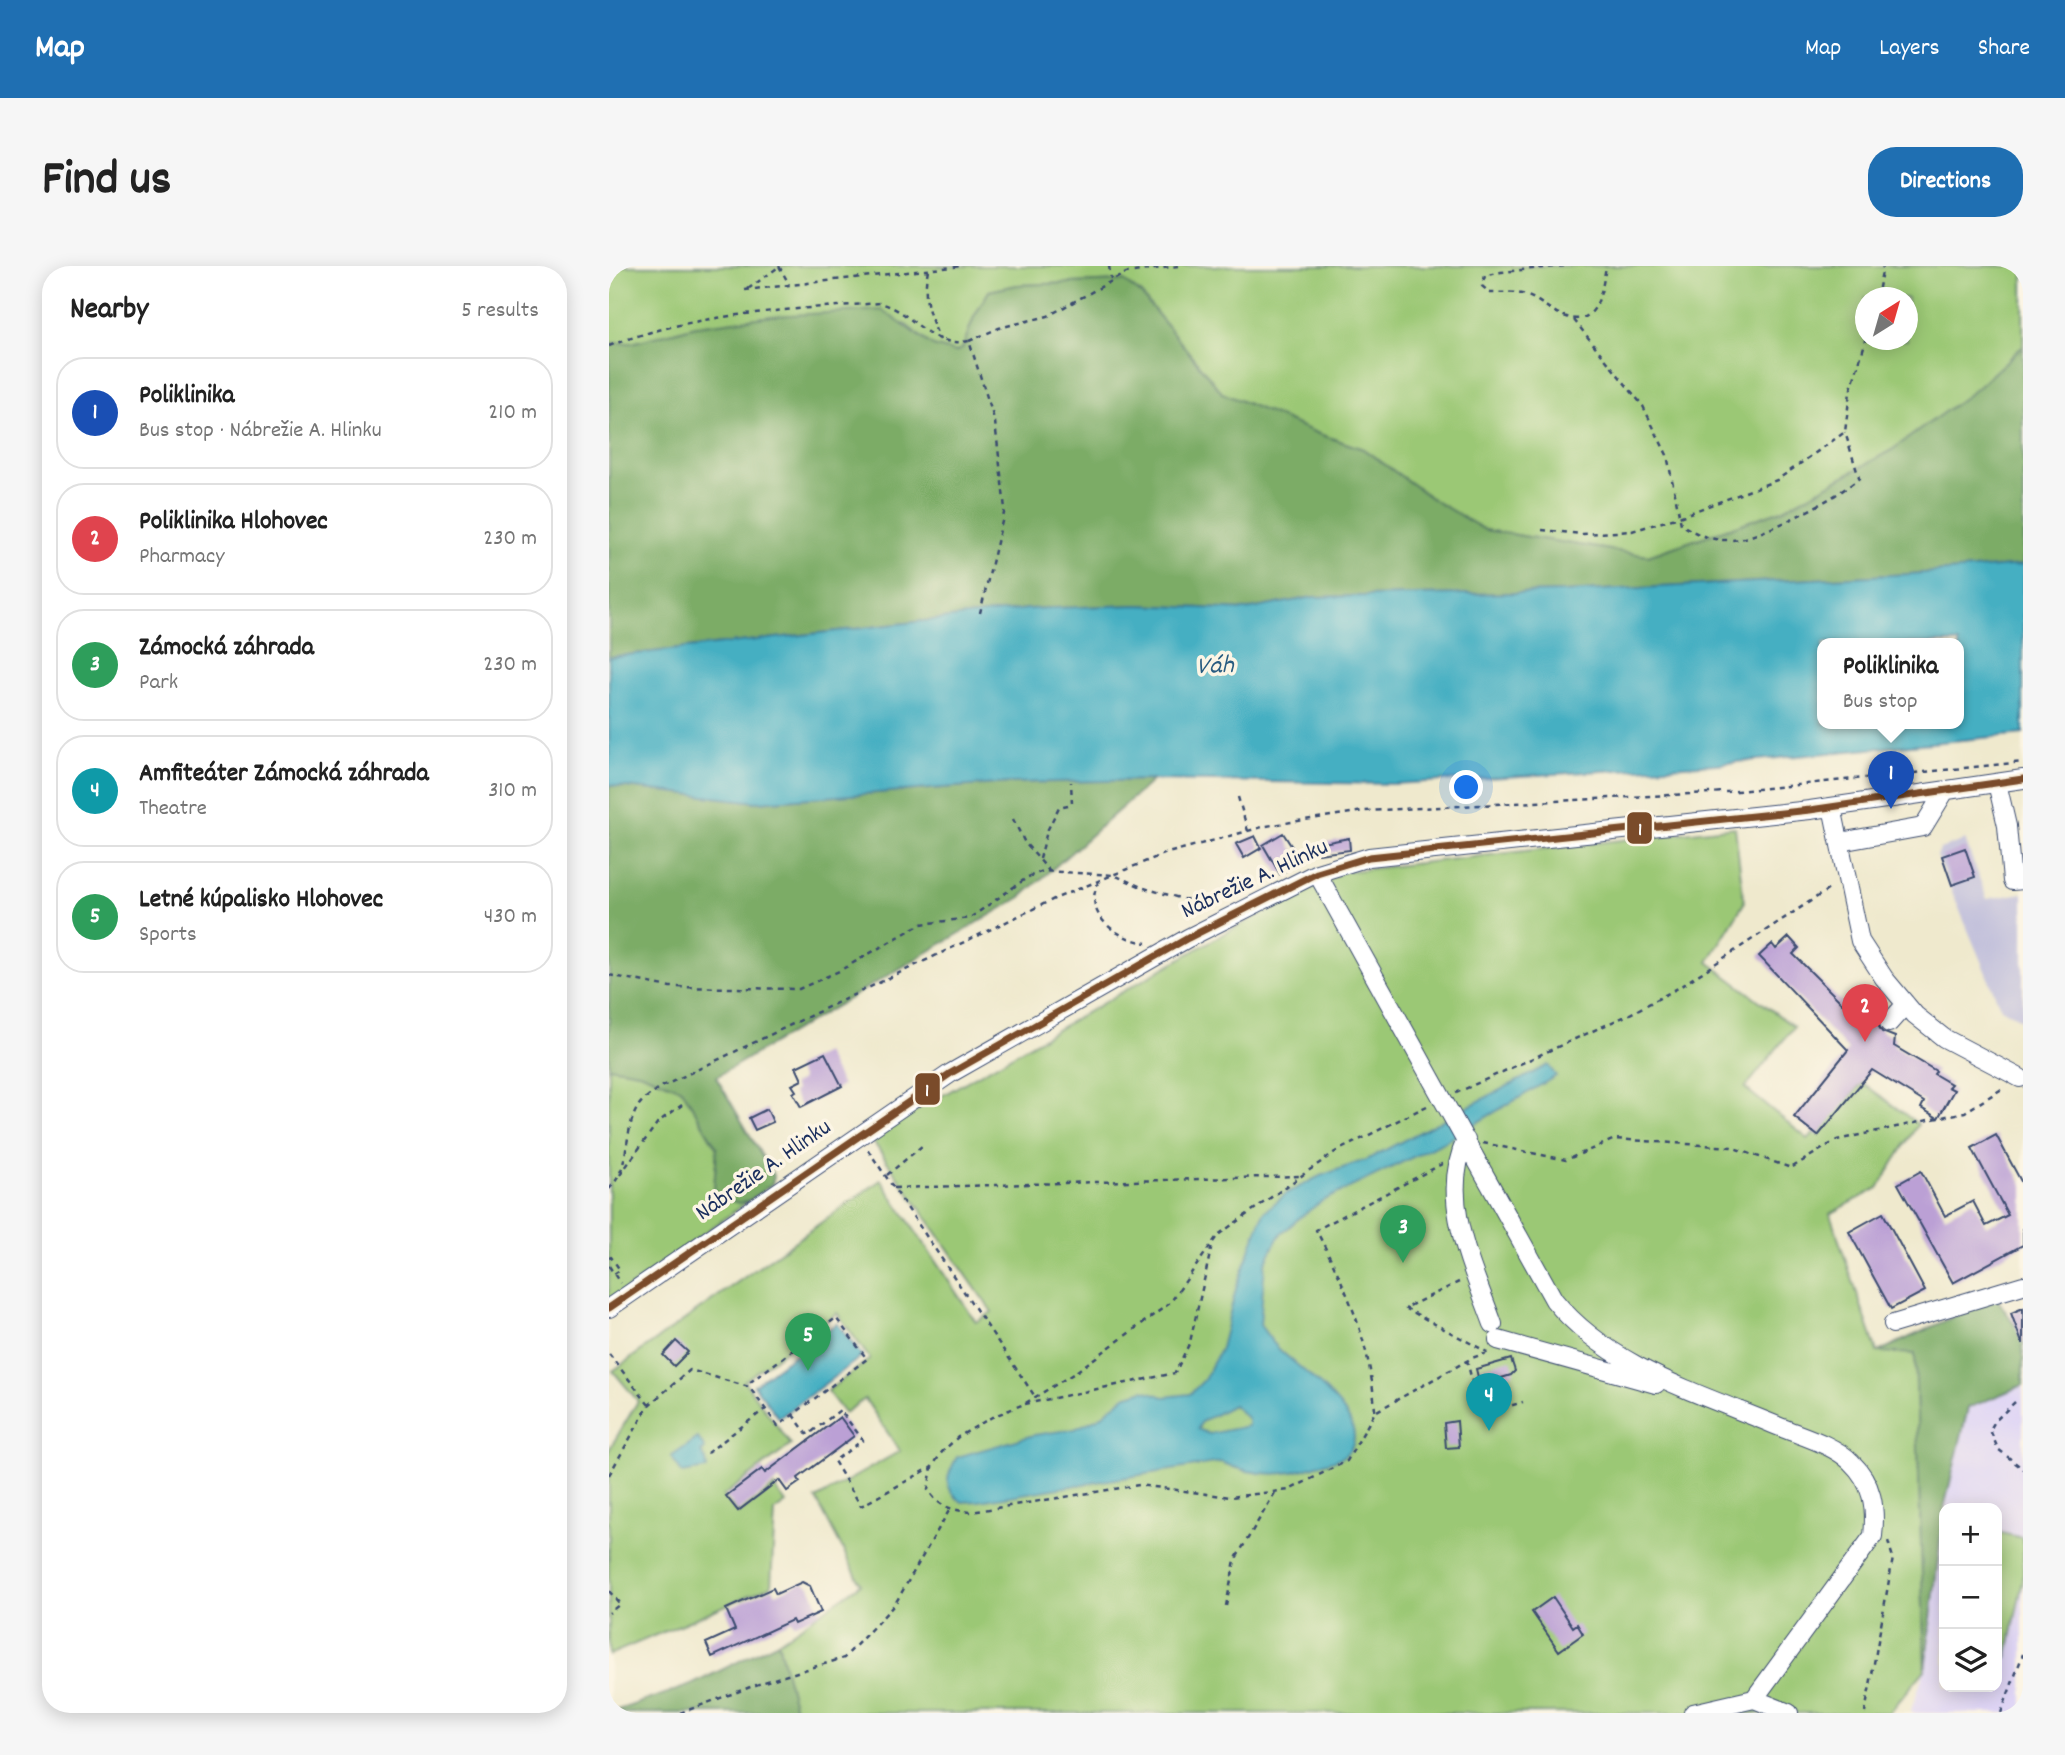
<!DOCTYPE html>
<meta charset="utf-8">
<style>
body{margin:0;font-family:Dekko,sans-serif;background:#f6f6f6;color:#222}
.controls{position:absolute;right:21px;bottom:21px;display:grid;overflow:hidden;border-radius:14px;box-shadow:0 4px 18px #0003}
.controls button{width:63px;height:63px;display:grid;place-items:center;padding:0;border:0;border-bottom:2px solid #e0e0e0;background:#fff;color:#222;font:35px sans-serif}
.compass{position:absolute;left:1246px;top:21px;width:63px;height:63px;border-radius:50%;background:#fff;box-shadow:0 4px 18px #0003;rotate:37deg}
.you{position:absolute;left:858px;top:522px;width:24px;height:24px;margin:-18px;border:5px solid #fff;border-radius:50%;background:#1a73e8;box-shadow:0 0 0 10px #1a73e833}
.badge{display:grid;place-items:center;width:46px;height:46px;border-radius:50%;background:#1f6fb2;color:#fff;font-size:23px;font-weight:700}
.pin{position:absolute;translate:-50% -58px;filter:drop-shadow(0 2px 4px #0008)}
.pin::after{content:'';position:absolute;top:37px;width:24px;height:21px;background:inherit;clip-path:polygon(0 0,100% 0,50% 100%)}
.popup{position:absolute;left:1208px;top:372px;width:147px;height:91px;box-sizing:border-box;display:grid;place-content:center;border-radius:14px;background:#fff;filter:drop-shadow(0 2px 5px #0005);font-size:23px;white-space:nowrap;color:#767676}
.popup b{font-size:26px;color:#222}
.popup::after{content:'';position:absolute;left:50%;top:100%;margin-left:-14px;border:14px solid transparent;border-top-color:#fff}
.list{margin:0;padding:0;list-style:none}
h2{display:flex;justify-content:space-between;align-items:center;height:91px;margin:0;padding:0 28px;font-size:30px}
h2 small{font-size:23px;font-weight:400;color:#767676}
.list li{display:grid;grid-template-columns:46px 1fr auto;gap:21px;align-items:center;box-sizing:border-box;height:112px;margin:0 14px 14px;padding:0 14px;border:2px solid #e0e0e0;border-radius:28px}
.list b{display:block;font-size:26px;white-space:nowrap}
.list p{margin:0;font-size:23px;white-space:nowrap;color:#767676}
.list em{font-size:23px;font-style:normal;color:#767676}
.icon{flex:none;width:38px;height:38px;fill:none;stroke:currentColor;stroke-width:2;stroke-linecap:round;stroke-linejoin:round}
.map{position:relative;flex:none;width:1414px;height:1447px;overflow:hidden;border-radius:28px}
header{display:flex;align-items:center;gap:42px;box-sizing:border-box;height:98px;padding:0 35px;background:#1f6fb2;color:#fff}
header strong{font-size:33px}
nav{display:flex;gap:38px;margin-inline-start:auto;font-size:24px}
.intro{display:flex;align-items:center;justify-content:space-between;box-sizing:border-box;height:168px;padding:0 42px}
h1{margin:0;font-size:49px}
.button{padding:18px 32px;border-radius:28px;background:#1f6fb2;color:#fff;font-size:24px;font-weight:700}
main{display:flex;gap:42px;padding:0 42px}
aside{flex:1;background:#fff;border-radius:28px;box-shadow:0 4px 18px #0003}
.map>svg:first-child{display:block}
.built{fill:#dfd5f5}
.industrial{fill:#c3c1db}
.green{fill:#9bc875;stroke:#5b7c6a;stroke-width:2;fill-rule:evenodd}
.forest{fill:#7cac66;stroke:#4c6e62;stroke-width:2}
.water{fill:#44afc2;stroke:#306f90;stroke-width:2;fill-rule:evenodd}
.building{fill:#bba0d5}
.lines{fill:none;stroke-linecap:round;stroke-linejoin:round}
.minor-casing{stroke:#3b4b6f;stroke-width:20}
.path{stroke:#3b4b6f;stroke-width:2.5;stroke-dasharray:5 5;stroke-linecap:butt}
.minor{stroke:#fff;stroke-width:18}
.bus-1-casing{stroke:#fcf5e5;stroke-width:12}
.bus-1{stroke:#7a4b2a;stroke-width:7}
.labels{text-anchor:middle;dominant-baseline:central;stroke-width:7;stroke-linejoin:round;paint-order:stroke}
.street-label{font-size:24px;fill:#1b2f5e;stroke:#fcf5e5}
.water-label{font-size:26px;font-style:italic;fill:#295c81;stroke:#fcf5e5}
.line-badge{stroke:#fcf5e5;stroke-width:2.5}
.badge-label{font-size:19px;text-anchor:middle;font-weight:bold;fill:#fff}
</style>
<header>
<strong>Map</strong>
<nav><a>Map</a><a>Layers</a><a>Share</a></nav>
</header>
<div class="intro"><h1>Find us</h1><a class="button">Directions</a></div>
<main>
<aside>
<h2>Nearby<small>5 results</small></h2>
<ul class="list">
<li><span class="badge" style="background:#1a4fb4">1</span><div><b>Poliklinika</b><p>Bus stop · Nábrežie A. Hlinku</p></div><em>210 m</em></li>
<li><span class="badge" style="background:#e0444e">2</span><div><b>Poliklinika Hlohovec</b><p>Pharmacy</p></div><em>230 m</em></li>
<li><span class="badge" style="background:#2e9e5b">3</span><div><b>Zámocká záhrada</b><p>Park</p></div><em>230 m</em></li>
<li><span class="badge" style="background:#0f9aa8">4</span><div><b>Amfiteáter Zámocká záhrada</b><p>Theatre</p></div><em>310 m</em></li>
<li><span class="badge" style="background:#2e9e5b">5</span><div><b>Letné kúpalisko Hlohovec</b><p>Sports</p></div><em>430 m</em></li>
</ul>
</aside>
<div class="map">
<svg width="1414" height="1447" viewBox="0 0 1414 1447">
<rect width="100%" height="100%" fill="#fcf5e5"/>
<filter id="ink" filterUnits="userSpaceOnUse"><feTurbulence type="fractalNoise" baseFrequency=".0143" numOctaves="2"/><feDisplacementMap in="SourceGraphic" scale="14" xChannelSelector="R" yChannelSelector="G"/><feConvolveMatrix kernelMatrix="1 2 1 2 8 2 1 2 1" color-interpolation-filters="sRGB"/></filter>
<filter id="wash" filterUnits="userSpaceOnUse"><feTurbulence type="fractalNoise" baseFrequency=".00686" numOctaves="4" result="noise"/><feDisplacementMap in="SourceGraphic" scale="28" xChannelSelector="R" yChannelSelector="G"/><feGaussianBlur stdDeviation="1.57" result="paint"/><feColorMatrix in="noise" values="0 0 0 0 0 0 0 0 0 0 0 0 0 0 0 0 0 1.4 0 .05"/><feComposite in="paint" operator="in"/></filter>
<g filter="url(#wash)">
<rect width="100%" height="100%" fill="#efe9cd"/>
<path class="built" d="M1414 1119V1447H1301L1316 1404 1335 1250V1421H1388V1242H1336L1359 1142Z"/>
<path class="industrial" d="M1356 574 1378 633 1414 627V754L1392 743 1328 590 1331 583Z"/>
<path class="green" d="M0 0H1414V80L1367 123 1283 184 1173 244 1039 290 876 264 828 236 754 183 710 168 613 127 532 28 515 15 408 19 380 25 365 51 353 83 346 86 324 80 296 58 87 60 23 77H0ZM1256 32H1298V74H1256Z
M1126 561 1135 637 1099 696 1185 761 1136 822 1199 873 1254 817 1309 858 1269 922 1221 948 1268 1086 1306 1087 1316 1404 1280 1447H187L169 1376 252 1318 207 1233 291 1185 256 1133 235 1147 218 1125 261 1093 228 1047 135 1115 182 1179 114 1230 129 1248 165 1221 177 1237 166 1245 162 1320 0 1389V1184L29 1135 4 1105 272 914 367 1056 383 1046 261 871 616 667 733 606Z
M0 801 30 806 73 823 108 883 105 923 130 937 141 934 0 1036Z
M1388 1266 1414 1272V1314L1398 1392 1388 1390Z"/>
<path class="forest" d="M515 15 532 28 613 127 710 168 754 183 828 236 876 264 1039 290 1173 244 1283 184 1367 123 1414 80V299L1301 308 955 326 704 331 637 344 528 339 419 343 0 391V77H23L87 60 163 50 273 44 324 80 346 86 353 83 365 51 380 25 408 19Z
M544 514 412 631 107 811 165 911 163 918 141 934 130 937 111 932 105 923 108 882 73 823 30 806 0 801V519L148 536 400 517Z
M1387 1031 1406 1059 1414 1056V1119L1359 1142 1335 1242 1316 1404 1306 1088 1269 1086Z
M169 1376 187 1447H0L82 1419Z"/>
<path class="water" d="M1414 299V468L1107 498 784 518 544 514 400 517 148 536 0 519V391L419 343 528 339 637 344 704 331 955 326 1301 308ZM1214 377H1350V457H1214Z
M939 799 947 810 835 876 713 935 690 952 670 970 656 997 651 1059C657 1067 663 1077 671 1084 689 1102 774 1159 735 1190 728 1195 713 1197 705 1200 673 1212 643 1210 612 1196L370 1235 353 1236C333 1221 337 1211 348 1191L425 1169 466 1163 491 1151 516 1130 535 1124 555 1131 581 1128 595 1114 612 1082 628 1019 655 946 678 927 711 910 759 893ZM624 1139 639 1153V1160L600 1168 589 1163 592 1156Z
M228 1057 253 1090 170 1152 145 1119Z
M89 1172 96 1183 92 1186 97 1194 98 1203 73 1207 62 1191Z"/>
<g id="blocks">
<path class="building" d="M674 567 692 595 671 608 654 579Z
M646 570 652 582 635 592 627 578Z
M740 572 741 584 710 588 709 578Z
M1356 582 1366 611 1343 619 1333 590Z
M1180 671 1190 682 1184 688 1258 762 1266 754 1273 766 1286 771 1285 780 1327 805 1325 808 1342 818 1339 821 1345 824 1329 852 1312 842 1315 836 1263 804 1209 870 1185 851 1239 784 1150 690 1163 678 1167 683Z
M216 787 233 820 192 841 184 827 187 825 183 819 193 814 187 801Z
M158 843 164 856 146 864 140 852Z
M1387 869 1414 919V979L1344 1017 1289 918 1312 905 1336 950 1364 935 1377 960 1399 949 1363 882Z
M1274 947 1316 1025 1282 1043 1240 966Z
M1414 1042V1077H1413L1402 1047Z
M67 1075 79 1086 65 1100 54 1089Z
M902 1093 906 1105 902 1109 876 1117 870 1115 867 1103Z
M231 1151 245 1170 189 1212 191 1216 178 1225 170 1214 129 1245 117 1230 153 1203 156 1207Z
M848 1155 850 1181 837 1182 835 1157Z
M193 1316 201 1320 212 1346 185 1358 183 1354 103 1391 97 1377 126 1364 117 1343 164 1322 167 1328Z
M944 1331 964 1361 968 1358 974 1368 950 1385 923 1346Z"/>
</g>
</g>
<g filter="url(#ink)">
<use href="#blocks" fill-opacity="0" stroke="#3b4b6f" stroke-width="2"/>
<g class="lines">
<defs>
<path id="minor" d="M1388 517 1398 560 1403 615 1414 614
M1223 541 1251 675 1275 712 1306 749 1335 772 1411 812
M1231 576 1314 561 1336 525
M708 607 945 1034C1000 1102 1093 1128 1171 1161 1193 1170 1225 1179 1242 1196 1264 1217 1267 1242 1264 1270L1145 1433
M1280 757 1297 738
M857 874C829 933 864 1002 884 1058
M0 1042 342 807 579 672 708 607 760 591 1201 544 1414 513
M1284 1058 1414 1019
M889 1074 1047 1118
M1084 1447 1145 1433 1180 1447"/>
</defs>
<use href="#minor" class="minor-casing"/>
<path class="path" d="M170 0 180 18
M500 0 502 13
M955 0 892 6 876 10 873 20 881 27C895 27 907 25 919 30 929 34 938 42 948 47 987 67 992 31 997 0
M319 4C313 32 320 49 331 74
M139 23 171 0
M136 24 353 0
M1268 32 1274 0
M965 54 1034 140 1058 189 1072 258C1088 269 1103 275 1123 274 1148 274 1232 230 1250 212L1236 166
M360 75 390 62 439 50 517 7 569 0
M0 80C87 46 179 44 271 37 308 47 318 83 360 75L386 156 396 243 371 347
M933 264 974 268 1023 265 1070 251 1168 214 1236 166 1241 126 1257 74
M629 531 639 565
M404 553 416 577 441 606
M431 593 438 565 450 541 463 538 462 516
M490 615C472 648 508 673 538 677
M0 709 61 721 190 723 230 705 312 658 361 652 419 611 434 605 505 609 535 622 574 633 599 634 628 629
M847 827 1021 748 1069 722 1223 621
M818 840 726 886 609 969 561 1037 464 1108 415 1138 383 1151 349 1171 333 1186 323 1201 319 1224C330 1241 342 1244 362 1246L530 1219 621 1231 680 1224 738 1195 766 1146 863 1092 880 1086
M874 877 957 894 1006 873 1122 881 1182 902 1228 874 1356 846 1396 821
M259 884 425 1129
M11 909 49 856 73 839
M278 909 313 880
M285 922 691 910
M0 923C23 901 13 865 30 839 35 832 45 826 52 821L445 633 555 588 657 560 755 545 1118 526 1414 496
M0 992 2 991 11 1004 5 1008
M0 1000 11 1017
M850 1016 796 1042 878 1086
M0 1088 40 1139
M858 1094 871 1149 914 1136
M1406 1136 1386 1155 1381 1164 1389 1183 1414 1203
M416 1138 566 1107 581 1076 603 979
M766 1145C762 1078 738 1022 707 964L835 897
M184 1149 199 1169 231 1144 254 1174 225 1195 252 1240 323 1201
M98 1187 156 1143
M0 1209 40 1139 81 1104 133 1119 140 1121 169 1160 258 1093 227 1052 136 1120
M0 1325 11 1338 0 1347
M617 1340 626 1294 667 1225
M71 1447 155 1416 235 1392 286 1338 341 1243
M1256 1447 1284 1292 1279 1275
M1392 1447 1414 1388"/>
<use href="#minor" class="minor"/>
<defs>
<path id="bus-1" d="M0 1042 342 807 579 672 708 607 760 591 1201 544 1414 513"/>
</defs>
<use href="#bus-1" class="bus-1-casing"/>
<use href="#bus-1" class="bus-1"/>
</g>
</g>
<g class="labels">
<g class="street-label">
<text transform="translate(646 614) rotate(-25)">Nábrežie A. Hlinku</text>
<text transform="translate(155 905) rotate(-35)">Nábrežie A. Hlinku</text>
</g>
<g class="water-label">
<text transform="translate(606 401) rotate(-2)">Váh</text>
</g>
</g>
<g class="line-badge">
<rect x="1017" y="545" width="27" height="34" rx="7" fill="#7a4b2a"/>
<rect x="305" y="806" width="27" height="34" rx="7" fill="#7a4b2a"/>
</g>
<g class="badge-label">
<text x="1031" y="569">1</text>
<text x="318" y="830">1</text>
</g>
</svg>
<div class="controls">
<button>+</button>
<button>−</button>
<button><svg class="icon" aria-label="layers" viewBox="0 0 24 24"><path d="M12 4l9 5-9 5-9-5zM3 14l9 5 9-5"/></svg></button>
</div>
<svg class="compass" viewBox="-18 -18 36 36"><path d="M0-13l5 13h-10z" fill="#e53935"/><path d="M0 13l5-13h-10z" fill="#767676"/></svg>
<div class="you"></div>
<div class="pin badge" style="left:1282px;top:543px;background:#1a4fb4">1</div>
<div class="popup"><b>Poliklinika</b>Bus stop</div>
<div class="pin badge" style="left:1256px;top:776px;background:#e0444e">2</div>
<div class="pin badge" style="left:794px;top:997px;background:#2e9e5b">3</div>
<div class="pin badge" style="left:880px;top:1165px;background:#0f9aa8">4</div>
<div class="pin badge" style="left:199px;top:1105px;background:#2e9e5b">5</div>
</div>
</main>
